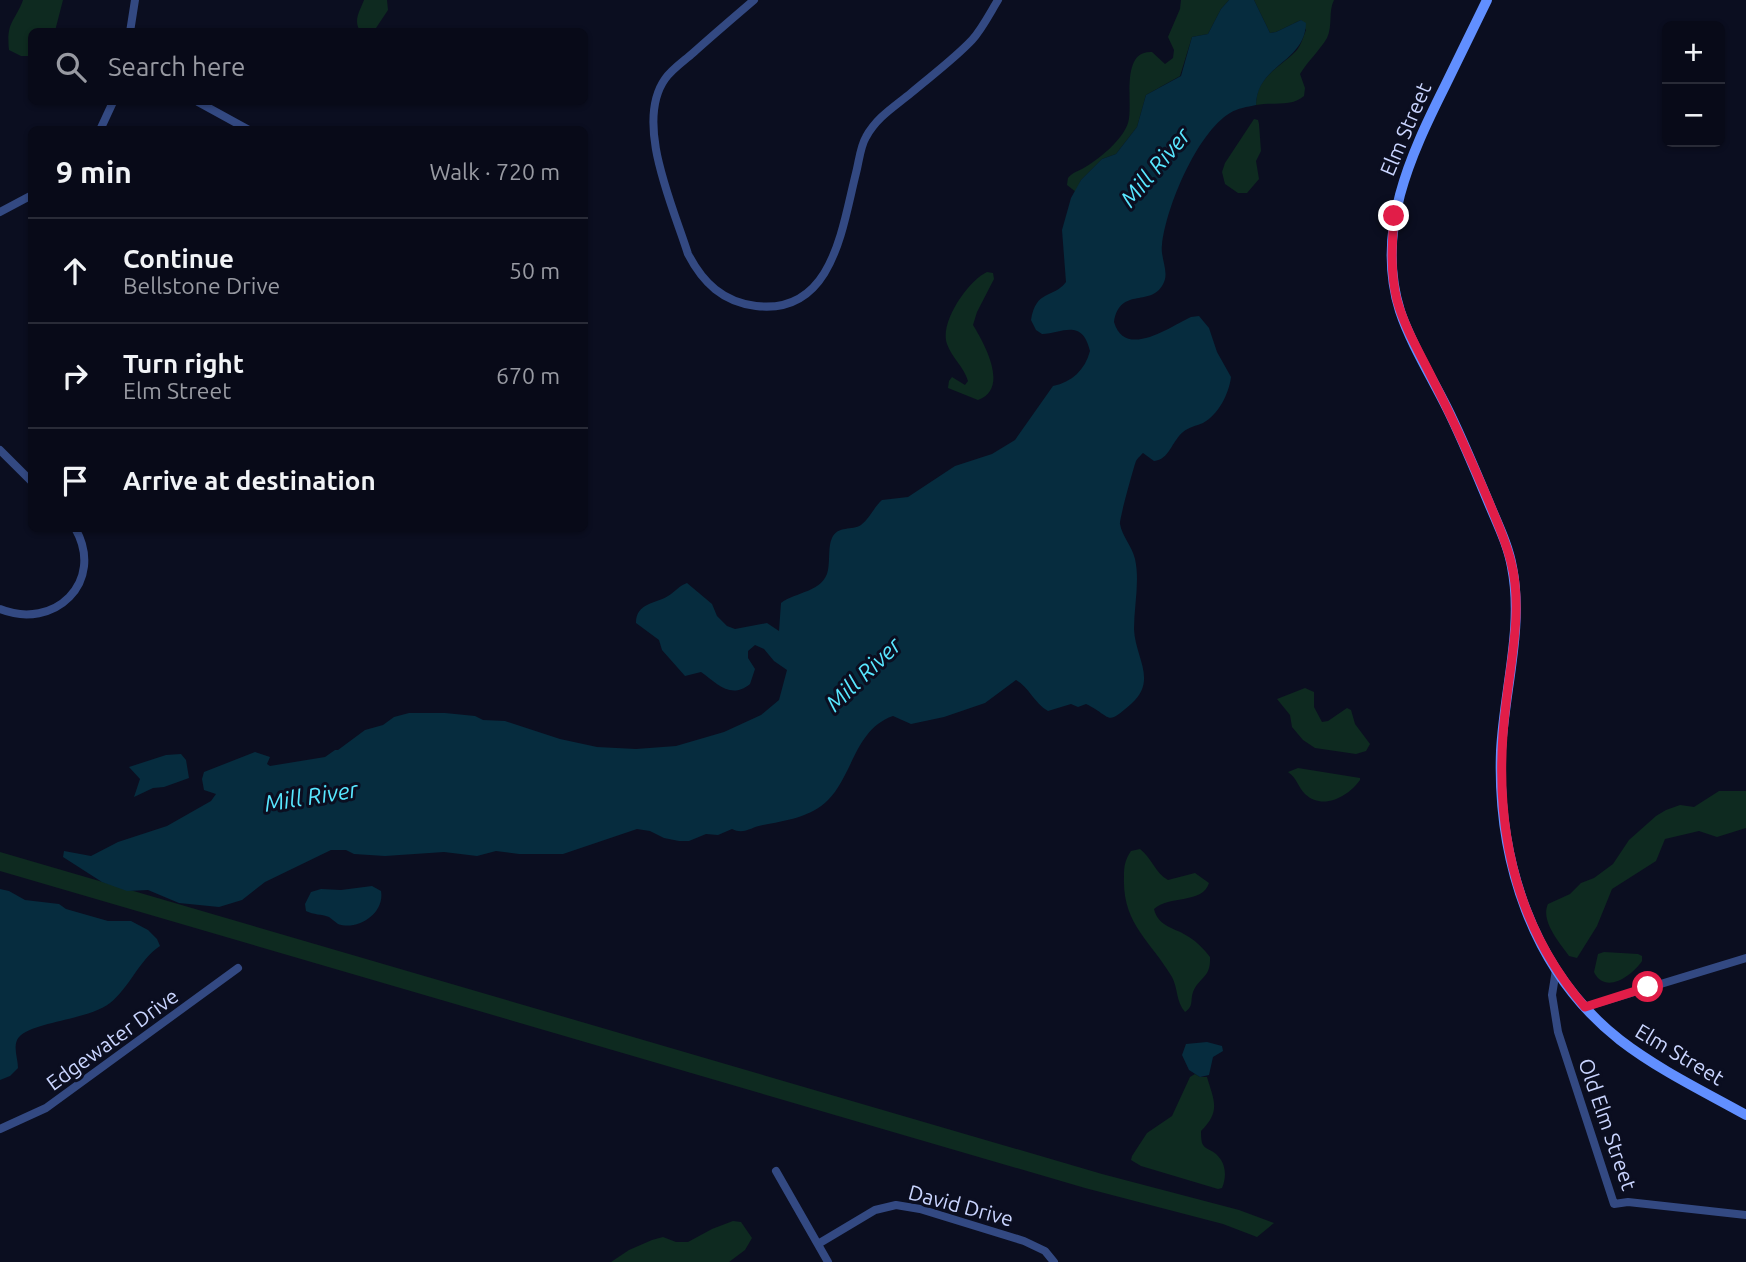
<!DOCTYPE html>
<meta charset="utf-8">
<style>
body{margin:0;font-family:Ubuntu,sans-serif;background:#111321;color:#f1f3f6}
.controls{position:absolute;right:21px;top:21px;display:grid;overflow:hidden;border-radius:10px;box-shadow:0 2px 5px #0004}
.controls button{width:63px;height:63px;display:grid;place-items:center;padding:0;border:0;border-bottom:2px solid #292b37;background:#080a18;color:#f1f3f6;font:35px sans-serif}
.stop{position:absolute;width:21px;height:21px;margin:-16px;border:5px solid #e11d48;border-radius:50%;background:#fff}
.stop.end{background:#e11d48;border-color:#fff;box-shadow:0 2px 7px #0008}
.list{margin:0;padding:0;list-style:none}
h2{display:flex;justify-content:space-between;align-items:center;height:91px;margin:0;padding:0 28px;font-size:30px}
h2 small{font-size:23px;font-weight:400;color:#989aa2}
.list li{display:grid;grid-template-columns:46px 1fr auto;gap:21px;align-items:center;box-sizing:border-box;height:105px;padding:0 28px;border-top:2px solid #292b37}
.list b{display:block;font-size:26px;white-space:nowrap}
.list p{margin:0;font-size:23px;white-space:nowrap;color:#989aa2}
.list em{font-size:23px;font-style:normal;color:#989aa2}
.icon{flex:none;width:38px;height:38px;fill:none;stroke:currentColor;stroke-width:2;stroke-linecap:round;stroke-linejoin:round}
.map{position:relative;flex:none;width:1746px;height:1262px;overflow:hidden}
.search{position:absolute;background:#080a18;box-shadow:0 2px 5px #0004;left:28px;top:28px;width:560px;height:77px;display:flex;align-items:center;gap:18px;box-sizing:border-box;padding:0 24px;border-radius:10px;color:#989aa2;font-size:26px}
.panel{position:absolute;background:#080a18;box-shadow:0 2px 5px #0004;left:28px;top:126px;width:560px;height:406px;border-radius:10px}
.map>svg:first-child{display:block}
.green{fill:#0e2a20}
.water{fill:#062c3e}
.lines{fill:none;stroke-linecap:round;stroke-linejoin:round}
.street{stroke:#334982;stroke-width:8}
.secondary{stroke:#618fff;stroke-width:10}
.route{stroke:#e11d48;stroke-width:9}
.labels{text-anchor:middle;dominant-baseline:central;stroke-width:6;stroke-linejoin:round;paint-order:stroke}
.street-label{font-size:21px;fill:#cad5ff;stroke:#0b0e20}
.water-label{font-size:23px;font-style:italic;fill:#58e7ff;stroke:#0b0e20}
</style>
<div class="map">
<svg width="1746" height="1262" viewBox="0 0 1746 1262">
<rect width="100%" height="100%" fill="#0b0e20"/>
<path class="green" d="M23 0H63L55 31 32 32 31 56H21L9 50C6 21 15 22 23 0Z
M364 0H387L388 10 374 31H360C353 20 360 11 364 0Z
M1181 0H1229L1221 9 1208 34 1192 37 1180 76 1146 95 1137 127 1116 154 1102 159 1081 180 1076 192 1067 185 1068 178C1072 173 1076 172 1082 169 1098 160 1122 141 1128 123 1134 106 1119 50 1152 52L1165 64 1173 58 1174 50 1168 37 1180 9Z
M1254 0H1334C1328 12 1333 25 1327 38 1320 50 1308 61 1300 74L1305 88 1304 96C1292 107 1272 102 1256 105 1256 77 1278 69 1296 51 1301 46 1303 37 1306 30L1301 20 1276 32 1270 33Z
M1254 119 1258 120 1259 124 1261 151 1256 161 1259 179 1247 193H1238L1225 184 1222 172 1225 163Z
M987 272 993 273 994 279 977 312 973 325C984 343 1010 389 978 400L948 388 949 381 952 377 965 385 968 381C964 367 952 358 947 344 939 322 969 280 987 272Z
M1305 688 1314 692V707L1322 722 1328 721 1347 708 1351 710 1355 724 1370 744 1366 751 1356 754 1315 748 1303 740 1292 727 1290 715 1277 699Z
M1298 768 1360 778V780C1349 796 1323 811 1305 794 1298 787 1297 778 1288 772Z
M1719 791H1746V828L1717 837 1699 831 1665 839 1656 861 1612 889 1597 926 1577 958 1569 956C1560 943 1540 921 1548 904L1570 894 1581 883 1594 878 1613 864 1629 840 1656 816 1666 810 1680 805 1694 807Z
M1140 849C1152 858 1155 873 1168 880L1195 873 1209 883C1203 904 1169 895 1154 909 1158 927 1176 928 1189 937 1197 942 1204 949 1210 957 1211 978 1199 977 1193 992 1190 1001 1194 1006 1185 1012 1176 1002 1178 988 1172 977 1150 940 1122 924 1124 876 1124 866 1125 860 1131 851Z
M0 852 1102 1174 1239 1210 1274 1223 1257 1237 1223 1224 1085 1188 0 871Z
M1604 952 1638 954 1642 956V961C1632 976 1605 995 1594 972L1598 954Z
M1195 1074 1200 1077H1207C1214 1101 1221 1111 1201 1131 1201 1134 1201 1139 1202 1143 1205 1150 1211 1149 1216 1154 1226 1163 1227 1176 1222 1188L1218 1189 1141 1166 1131 1160 1132 1156 1147 1133 1172 1116 1190 1077Z
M733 1221 741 1222 752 1238 745 1250 729 1262H611L629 1250 652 1240 663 1237 676 1242H688L712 1229Z"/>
<path class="water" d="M1229 0H1254L1270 33 1276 32 1301 20 1306 23C1305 63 1257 64 1256 105 1247 107 1238 108 1230 113 1197 133 1166 207 1162 245 1160 257 1169 271 1164 282 1153 309 1120 285 1114 322 1125 360 1171 326 1191 317L1199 316 1209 328 1217 352 1231 377C1229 394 1218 415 1203 423 1196 426 1189 427 1183 432 1172 441 1169 460 1154 461L1143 453C1141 455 1137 459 1136 461 1134 466 1119 520 1120 524 1122 536 1132 546 1135 559 1140 581 1134 606 1134 629 1135 658 1158 680 1131 704 1105 727 1113 717 1086 704L1078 707 1071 704 1048 711C1034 703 1029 687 1016 680L985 703 944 717 911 724 893 716C855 729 853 775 828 800 812 817 784 821 763 825 751 827 744 835 732 829L718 835 706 834 689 841H679L664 838 650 831 637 829 563 854H519L496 851 477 856 444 852 385 856 354 854 346 850H331L265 882 242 900 219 907 179 903 148 890 127 891 102 882 63 857 64 851 91 856 118 842 167 826 211 801 216 794 204 790 202 779 204 772 255 752 270 757 267 764 270 766 325 757 335 750H338L365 730 383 725 394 717 409 713H445L475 716 483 720 505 721 560 739 597 747 636 749 676 746 724 732 761 715 779 700 787 670 774 661 764 649 755 645 748 651V658L755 669 750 684C730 700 717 683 701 672L685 676 662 650 659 640 636 623C636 603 655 604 668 596 676 591 679 586 687 583L712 604 717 616 727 626 735 629 767 623 779 631 781 603C795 592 824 592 828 570 830 560 828 546 832 538 838 525 852 531 861 525 870 518 874 507 882 500L908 497 955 466 992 454 1015 440 1053 386C1072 382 1085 370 1090 351 1082 318 1063 333 1042 334L1036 330 1031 320C1036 289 1053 299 1066 282L1062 230 1071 198 1081 180 1102 159 1116 154 1137 127 1146 95 1181 76 1192 37 1208 34 1221 9Z
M181 754 186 760 189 778 164 787 153 788 134 797 140 779 129 767 166 755Z
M372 886 381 891C385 913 358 931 338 924 335 922 332 919 329 917 321 914 314 915 306 911L305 904 311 892 321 889 341 890Z
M0 889 9 891 25 900 59 904 66 909 108 921H131L148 930 157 939 160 946C139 960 130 987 110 1003 88 1020 32 1022 19 1037 12 1045 18 1058 18 1068L10 1076 0 1080Z
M1207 1042 1222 1046 1223 1051 1213 1057 1209 1075 1200 1077 1189 1070 1182 1055 1186 1044Z"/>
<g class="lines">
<path class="street" d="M754 0C733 18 713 35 693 53 684 61 672 69 665 79 634 123 673 206 688 254 703 283 723 302 756 306 833 315 842 228 856 173 859 162 860 147 866 137 877 117 894 107 911 93 931 76 954 59 972 40 982 29 990 13 998 0
M130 32 135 0
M198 102 249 130
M100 130 113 102
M0 212 32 195
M0 450 32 482
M0 609C54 631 106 582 75 528
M1556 970 1552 995 1558 1032 1614 1204 1628 1202 1746 1215
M1585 1007 1746 958
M0 1129 46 1108 238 968
M776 1171 828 1262
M818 1244 875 1210 896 1205 920 1209 1024 1241 1045 1251 1054 1262"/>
<path class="secondary" d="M1487 0C1473 29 1459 57 1445 86 1410 156 1375 231 1400 311 1411 344 1431 376 1447 408 1462 438 1475 470 1488 501 1497 523 1508 544 1512 567 1524 627 1504 691 1501 751 1497 859 1532 971 1620 1040 1659 1070 1703 1091 1746 1115"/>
</g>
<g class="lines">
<path class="route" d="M1394 216C1392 244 1390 272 1397 300 1405 329 1421 355 1434 382 1454 421 1472 462 1489 502 1497 522 1506 541 1511 562 1523 607 1511 659 1506 704 1492 815 1510 920 1585 1007L1648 987"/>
</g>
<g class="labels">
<g class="street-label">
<text transform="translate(1405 129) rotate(-67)">Elm Street</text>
<text transform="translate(112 1039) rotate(-36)">Edgewater Drive</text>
<text transform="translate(1680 1054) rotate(31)">Elm Street</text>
<text transform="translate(1608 1124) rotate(71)">Old Elm Street</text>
<text transform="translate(961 1205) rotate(15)">David Drive</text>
</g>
<g class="water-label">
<text transform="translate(1155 167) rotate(-50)">Mill River</text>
<text transform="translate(863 674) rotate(-44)">Mill River</text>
<text transform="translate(311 796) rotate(-9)">Mill River</text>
</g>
</g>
</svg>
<div class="controls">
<button>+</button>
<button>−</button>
</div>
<div class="stop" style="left:1648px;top:987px"></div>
<div class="stop end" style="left:1394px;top:216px"></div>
<div class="search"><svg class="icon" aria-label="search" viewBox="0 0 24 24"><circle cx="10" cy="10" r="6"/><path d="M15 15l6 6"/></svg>Search here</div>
<section class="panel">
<h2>9 min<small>Walk · 720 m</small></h2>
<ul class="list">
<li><svg class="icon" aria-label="ahead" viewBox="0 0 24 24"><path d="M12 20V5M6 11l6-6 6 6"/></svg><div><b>Continue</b><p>Bellstone Drive</p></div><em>50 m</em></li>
<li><svg class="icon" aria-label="right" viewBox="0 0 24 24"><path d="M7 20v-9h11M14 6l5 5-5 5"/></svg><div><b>Turn right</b><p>Elm Street</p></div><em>670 m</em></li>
<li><svg class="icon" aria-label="arrive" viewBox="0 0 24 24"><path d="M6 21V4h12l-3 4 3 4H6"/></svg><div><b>Arrive at destination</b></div></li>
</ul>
</section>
</div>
